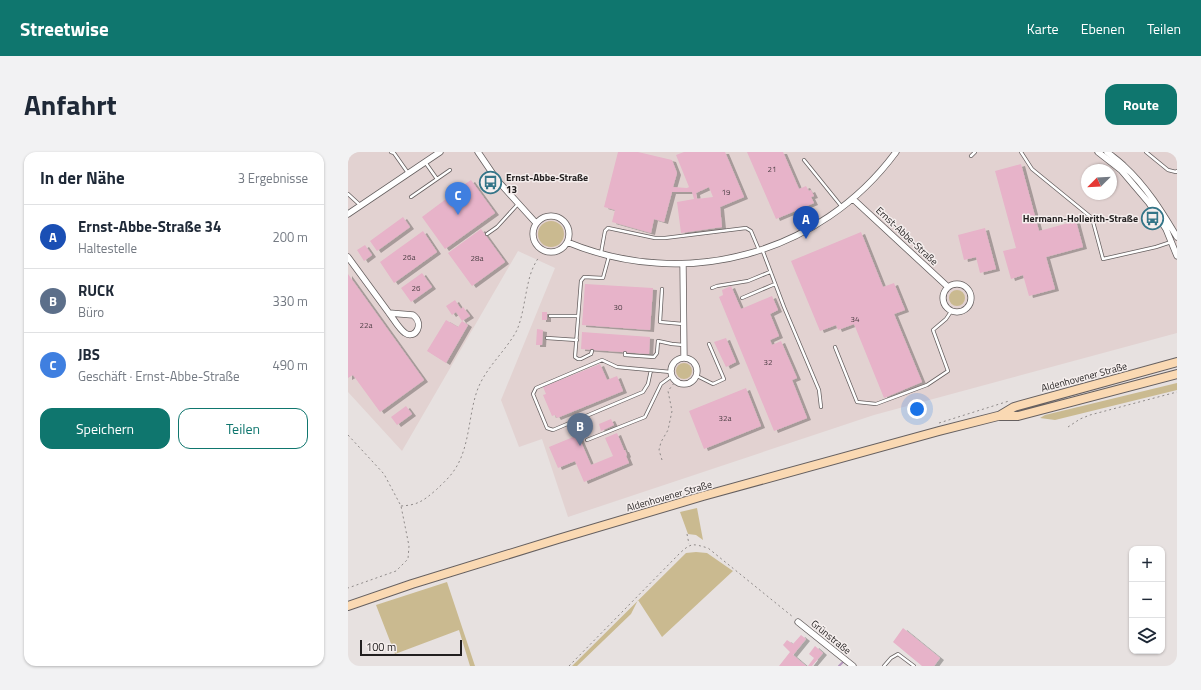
<!DOCTYPE html>
<html lang="de">
<meta charset="utf-8">
<style>
body{margin:0;font-family:"Titillium Web",sans-serif;background:#f2f2f3;color:#1f2937}
.controls{position:absolute;right:12px;bottom:12px;display:grid;overflow:hidden;border-radius:8px;box-shadow:0 1px 3px #0004}
.controls button{width:36px;height:36px;display:grid;place-items:center;padding:0;border:0;border-bottom:1px solid #e0e1e3;background:#fff;color:#1f2937;font:20px sans-serif}
.compass{position:absolute;left:733px;top:12px;width:36px;height:36px;border-radius:50%;background:#fff;box-shadow:0 1px 3px #0004;rotate:246deg}
.scale{position:absolute;left:12px;bottom:10px;width:102px;box-sizing:border-box;padding-left:4px;border:2px solid #221f1f;border-top:0;font-size:11px;line-height:14px;white-space:nowrap;color:#221f1f;-webkit-text-stroke:3px #f5eeed;paint-order:stroke}
.you{position:absolute;left:569px;top:257px;width:14px;height:14px;margin:-10px;border:3px solid #fff;border-radius:50%;background:#1a73e8;box-shadow:0 0 0 6px #1a73e833}
.badge{display:grid;place-items:center;width:26px;height:26px;border-radius:50%;background:#0f766e;color:#fff;font-size:13px;font-weight:700}
.pin{position:absolute;translate:-50% -33px;filter:drop-shadow(0 1px 2px #0008)}
.pin::after{content:'';position:absolute;top:21px;width:14px;height:12px;background:inherit;clip-path:polygon(0 0,100% 0,50% 100%)}
.list{margin:0;padding:0;list-style:none}
h2{display:flex;justify-content:space-between;align-items:center;height:52px;margin:0;padding:0 16px;font-size:17px}
h2 small{font-size:13px;font-weight:400;color:#747a83}
.list li{display:grid;grid-template-columns:26px 1fr auto;gap:12px;align-items:center;box-sizing:border-box;height:64px;padding:0 16px;border-top:1px solid #e0e1e3}
.list b{display:block;font-size:15px;white-space:nowrap}
.list p{margin:0;font-size:13px;white-space:nowrap;color:#747a83}
.list em{font-size:13px;font-style:normal;color:#747a83}
.actions{display:flex;gap:8px;padding:12px 16px}
.actions a{flex:1;padding:9px 0;border:1px solid #0f766e;border-radius:12px;text-align:center;font-size:14px;color:#0f766e}
.actions .main{background:#0f766e;color:#fff}
.icon{flex:none;width:22px;height:22px;fill:none;stroke:currentColor;stroke-width:2;stroke-linecap:round;stroke-linejoin:round}
.map{position:relative;flex:none;width:829px;height:514px;overflow:hidden;border-radius:12px}
header{display:flex;align-items:center;gap:24px;box-sizing:border-box;height:56px;padding:0 20px;background:#0f766e;color:#fff}
header strong{font-size:19px}
nav{display:flex;gap:22px;margin-inline-start:auto;font-size:14px}
.intro{display:flex;align-items:center;justify-content:space-between;box-sizing:border-box;height:96px;padding:0 24px}
h1{margin:0;font-size:28px}
.button{padding:10px 18px;border-radius:12px;background:#0f766e;color:#fff;font-size:14px;font-weight:700}
main{display:flex;gap:24px;padding:0 24px}
aside{flex:1;background:#fff;border-radius:12px;box-shadow:0 1px 3px #0004}
.map>svg:first-child{display:block}
.built{fill:#e2d2d1;fill-rule:evenodd}
.green{fill:#caba90}
.lines{fill:none;stroke-linecap:round;stroke-linejoin:round}
.stream{stroke:#b596be;stroke-width:2}
.building{fill:#e7b3c9;fill-rule:evenodd;filter:url(#shadow)}
.lane-casing{stroke:#666060;stroke-width:4}
.street-casing{stroke:#666060;stroke-width:7}
.secondary-casing{stroke:#666060;stroke-width:10}
.path{stroke:#8f8a89;stroke-width:1;stroke-dasharray:2 3;stroke-linecap:butt}
.lane{stroke:#fff;stroke-width:2.5}
.street{stroke:#fff;stroke-width:5.5}
.secondary{stroke:#fad9b3;stroke-width:8}
.labels{text-anchor:middle;dominant-baseline:central;stroke-width:3;stroke-linejoin:round;paint-order:stroke}
.number-label{font-size:8px;fill:#53444a}
.poi-label{font-size:10px;font-weight:bold;fill:#221f1f;stroke:#f5eeed;text-anchor:start}
.street-label{font-size:10px;fill:#221f1f;stroke:#f5eeed}
</style>
<header>
<strong>Streetwise</strong>
<nav><a>Karte</a><a>Ebenen</a><a>Teilen</a></nav>
</header>
<div class="intro"><h1>Anfahrt</h1><a class="button">Route</a></div>
<main>
<aside>
<h2>In der Nähe<small>3 Ergebnisse</small></h2>
<ul class="list">
<li><span class="badge" style="background:#1a4fb4">A</span><div><b>Ernst-Abbe-Straße 34</b><p>Haltestelle</p></div><em>200 m</em></li>
<li><span class="badge" style="background:#5c6f8a">B</span><div><b>RUCK</b><p>Büro</p></div><em>330 m</em></li>
<li><span class="badge" style="background:#3f7fe0">C</span><div><b>JBS</b><p>Geschäft · Ernst-Abbe-Straße</p></div><em>490 m</em></li>
</ul>
<div class="actions"><a class="main">Speichern</a><a>Teilen</a></div>
</aside>
<div class="map">
<svg width="829" height="514" viewBox="0 0 829 514">
<defs>
<filter id="shadow"><feDropShadow dx="4" dy="2" stdDeviation="0" flood-color="#0004"/></filter>
</defs>
<rect width="100%" height="100%" fill="#e7e1e0"/>
<path class="built" d="M0 0H829V181L526 263 220 365 194 287 171 295 153 248 207 116 170 99 54 299 0 240ZM739 18H763V42H739Z"/>
<path class="green" d="M190 82a13 13 0 1 1 26 0a13 13 0 1 1-26 0Z
M601 146a8 8 0 1 1 16 0a8 8 0 1 1-16 0Z
M328 219a8 8 0 1 1 16 0a8 8 0 1 1-16 0Z
M829 231V238L707 268 692 266 697 263Z
M349 356 355 388 348 383 340 382 332 360Z
M348 400 359 401 385 419 314 485 290 448 283 462 229 514H224L338 401Z
M99 430 127 514H122L111 478 47 502 28 453Z"/>
<g class="lines">
<path class="stream" d="M491 514 495 510"/>
</g>
<path class="building" d="M270 0H290L324 8 329 21 325 35 339 36 341 35 328 3 336 0H377L396 45 372 55 374 75 333 81 329 50 346 47 344 40H324L316 70 306 67 303 81 264 70 267 58 256 55ZM361 35 365 45 349 47 348 41Z
M399 0H435L451 37 458 34 461 39 463 38 466 44 463 45 466 51 428 67Z
M673 12 691 79 728 69 735 95 698 105 707 137 681 144 675 123 663 127 655 99 668 96 647 19Z
M123 28 147 61 97 97 74 65 102 44 101 43 105 39V40Z
M55 65 62 75 29 99 22 89Z
M637 76 648 117 632 121 628 105 616 108 610 83Z
M133 77 157 110 124 134 100 101Z
M75 79 89 100 46 131 32 110Z
M513 80 535 135 546 131 557 158 546 162 574 230 536 246 506 172 490 178 488 173 472 179 443 109Z
M17 93 24 103 16 109 9 98Z
M74 121 84 135 63 150 53 136Z
M0 122 76 228 32 260 5 223 0 226Z
M237 132 305 136 302 178 234 173Z
M383 134 393 157 424 144 430 158 422 162 431 184 422 188 424 193 433 189 449 226 444 228 459 266 426 279 371 145 375 143 374 138Z
M107 148 113 157 115 155 122 164 114 169 108 160 104 163 98 154Z
M194 160H199V168H194Z
M98 168 110 175 114 169 120 173 98 211 79 199Z
M189 177 195 178 194 193H188Z
M234 180 302 185 301 202 233 197Z
M378 186 388 210 378 215 366 190Z
M252 212 259 228 269 224 275 239 209 266 207 263 204 264 195 243 198 242 195 235Z
M398 236 413 274 356 297 341 259Z
M58 254 64 262 49 273 43 265Z
M263 267 266 273 253 279 251 272Z
M269 281 276 298H277L279 303 278 304 281 311 236 330 227 309 210 316 201 295 230 283 243 313 265 304 257 286Z
M555 476 592 506 586 514H574L545 490Z
M453 483 458 487 445 503 458 514H431L442 500 435 493 439 488 445 492Z
M467 494 475 501 464 514H460L466 506 461 502Z"/>
<g class="lines">
<defs>
<path id="lane" d="M43 0 46 1 60 21
M673 0 684 17 744 66 755 107 808 95 823 90
M798 0 820 18 828 20 829 19
M623 4 627 0
M456 8 494 55
M77 10 89 27
M0 42 12 53
M63 45 102 18
M139 82 149 75 170 52
M414 97 436 155 471 238 473 255
M253 101 257 79 260 76 307 86H317L398 76 403 79 411 98
M364 136 369 134 400 129 422 120
M314 137 312 170 335 172
M394 146 427 132
M202 164H230
M199 186 229 188
M487 195 509 250 528 252 579 233 600 219 585 178 598 167 604 158
M244 199 243 202 233 207H230L227 205 233 129 236 125 255 126 261 104
M277 201V203L306 205 309 201 310 189 324 192 336 193
M303 218 300 232 295 240 205 278 199 276 185 242 188 236 254 208 269 215 323 220
M349 224 365 232 376 227 361 192
M239 288 297 265 313 232 324 224
M536 514 543 506 550 502 566 514"/>
<path id="street" d="M130 0 149 28 188 71
M750 0 773 18 801 51 818 77 829 104
M759 0C765 5 771 9 776 14 798 34 814 60 829 85
M505 47 600 135
M0 62 92 0
M185 82a18 18 0 1 1 36 0a18 18 0 1 1-36 0Z
M219 90C337 139 472 103 548 0
M0 105 41 161
M335 112 336 206
M595 146a14 14 0 1 1 28 0a14 14 0 1 1-28 0Z
M41 161 65 163C77 172 67 188 57 181 51 177 45 166 41 161Z
M323 219a13 13 0 1 1 26 0a13 13 0 1 1-26 0Z
M450 470 505 514"/>
<path id="secondary" d="M651 264 666 255 829 210
M0 454 64 432 210 387 355 344 591 279 650 264H670L829 222"/>
</defs>
<use href="#lane" class="lane-casing"/>
<use href="#street" class="street-casing"/>
<use href="#secondary" class="secondary-casing"/>
<path class="path" d="M591 271 661 249
M720 275 732 267 742 263 829 240
M0 283 36 322 53 354 61 394 60 407 48 419 0 436
M314 308 311 298 313 290 320 278 324 259 320 239 327 230
M53 354C70 353 75 349 88 338 93 333 100 327 105 320 122 297 120 265 129 239 137 216 158 199 169 178 176 161 177 141 182 124 184 117 187 111 191 105
M339 382 341 392
M221 514 332 401C344 390 345 392 360 396L445 465"/>
<use href="#lane" class="lane"/>
<use href="#street" class="street"/>
<use href="#secondary" class="secondary"/>
</g>
<defs>
<symbol id="bus-ring" viewBox="-11 -11 22 22"><circle r="9.5" fill="#f5eeed" stroke="#347588" stroke-width="1.5"/><path d="M-5-6H5V4H4V6H2V4H-2V6H-4V4H-5ZM-3.5-4V0h7V-4ZM-3.5 1.2v1.5H-2V1.2ZM2 1.2v1.5H3.5V1.2Z" fill="#347588"/></symbol>
</defs>
<g fill-rule="evenodd">
<use href="#bus-ring" x="130" y="18" width="25" height="25"/>
<use href="#bus-ring" x="792" y="54" width="25" height="25"/>
</g>
<g class="labels">
<g class="number-label">
<text x="424" y="17">21</text>
<text x="378" y="40">19</text>
<text x="61" y="105">26a</text>
<text x="129" y="106">28a</text>
<text x="68" y="136">26</text>
<text x="270" y="155">30</text>
<text x="507" y="167">34</text>
<text x="18" y="173">22a</text>
<text x="420" y="210">32</text>
<text x="377" y="266">32a</text>
</g>
<g class="poi-label">
<text x="158" y="25">Ernst-Abbe-Straße<tspan x="158" dy="12">13</tspan></text>
<text x="790" y="66" text-anchor="end">Hermann-Hollerith-Straße</text>
</g>
<g class="street-label">
<text transform="translate(559 84) rotate(43)">Ernst-Abbe-Straße</text>
<text transform="translate(736 225) rotate(-15)">Aldenhovener Straße</text>
<text transform="translate(321 344) rotate(-16)">Aldenhovener Straße</text>
<text transform="translate(483 485) rotate(39)">Grünstraße</text>
</g>
</g>
</svg>
<div class="controls">
<button>+</button>
<button>−</button>
<button><svg class="icon" aria-label="layers" viewBox="0 0 24 24"><path d="M12 4l9 5-9 5-9-5zM3 14l9 5 9-5"/></svg></button>
</div>
<svg class="compass" viewBox="-18 -18 36 36"><path d="M0-13l5 13h-10z" fill="#e53935"/><path d="M0 13l5-13h-10z" fill="#747a83"/></svg>
<div class="scale">100 m</div>
<div class="you"></div>
<div class="pin badge" style="left:458px;top:87px;background:#1a4fb4">A</div>
<div class="pin badge" style="left:232px;top:294px;background:#5c6f8a">B</div>
<div class="pin badge" style="left:110px;top:63px;background:#3f7fe0">C</div>
</div>
</main>
